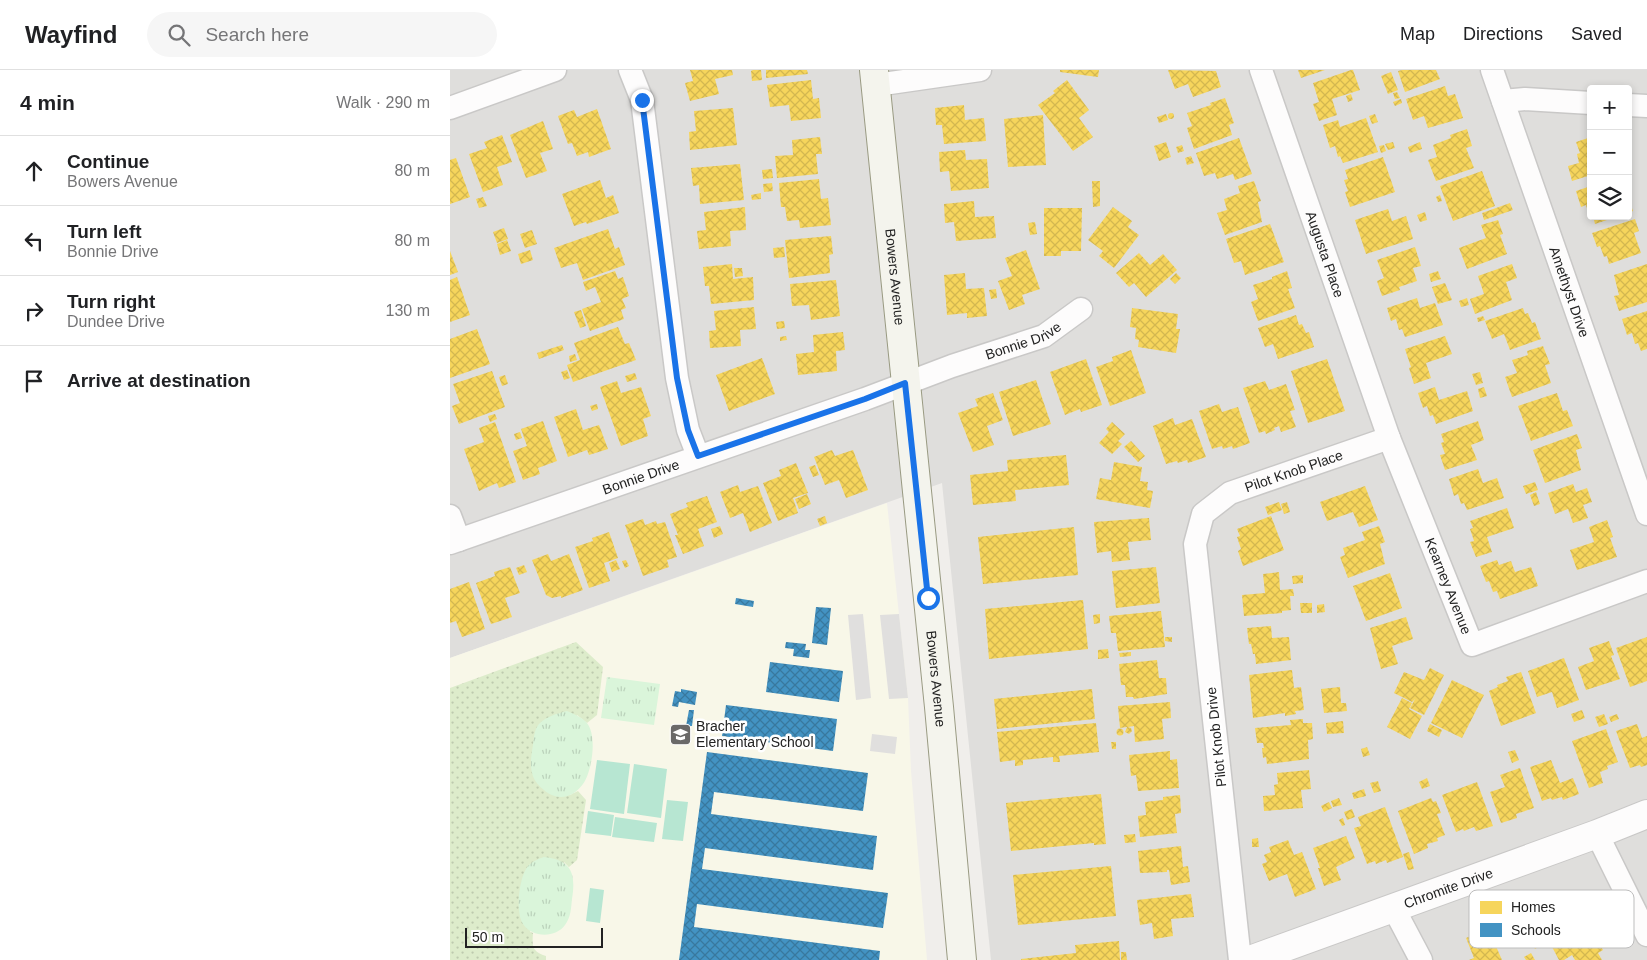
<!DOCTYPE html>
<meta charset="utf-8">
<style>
body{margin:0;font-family:Helvetica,sans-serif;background:#f6f6f6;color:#202124}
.controls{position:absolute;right:15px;top:15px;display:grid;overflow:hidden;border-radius:5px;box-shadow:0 2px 8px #0003}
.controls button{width:45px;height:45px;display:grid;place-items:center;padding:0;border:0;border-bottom:1px solid #e0e0e0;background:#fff;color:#202124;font:25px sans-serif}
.scale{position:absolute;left:15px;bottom:12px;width:138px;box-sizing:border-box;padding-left:5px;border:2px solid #222;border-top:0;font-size:14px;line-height:18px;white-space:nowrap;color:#222;-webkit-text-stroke:4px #fff;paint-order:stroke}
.stop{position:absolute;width:15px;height:15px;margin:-11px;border:4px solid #1a73e8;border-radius:50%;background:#fff}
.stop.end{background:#1a73e8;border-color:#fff;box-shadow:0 1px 5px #0008}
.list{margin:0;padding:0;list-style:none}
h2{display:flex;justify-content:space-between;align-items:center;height:65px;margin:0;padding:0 20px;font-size:21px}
h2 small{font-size:16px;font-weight:400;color:#757577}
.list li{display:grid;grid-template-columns:32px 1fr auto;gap:15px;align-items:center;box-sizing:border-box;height:70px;padding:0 20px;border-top:1px solid #e0e0e0}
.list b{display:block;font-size:19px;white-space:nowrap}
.list p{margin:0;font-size:16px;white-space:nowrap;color:#757577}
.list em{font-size:16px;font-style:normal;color:#757577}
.icon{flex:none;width:28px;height:28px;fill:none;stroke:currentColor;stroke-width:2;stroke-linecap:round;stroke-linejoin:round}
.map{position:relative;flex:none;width:1197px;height:890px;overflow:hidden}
header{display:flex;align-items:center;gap:30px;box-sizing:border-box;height:70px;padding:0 25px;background:#fff;border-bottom:1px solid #e0e0e0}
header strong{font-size:24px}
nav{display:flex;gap:28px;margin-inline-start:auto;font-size:18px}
.search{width:350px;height:45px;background:#f6f6f6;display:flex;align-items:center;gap:12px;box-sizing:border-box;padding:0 18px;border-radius:28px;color:#757577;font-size:19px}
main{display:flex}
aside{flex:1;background:#fff}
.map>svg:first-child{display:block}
.residential{fill:#dfdedc;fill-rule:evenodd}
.education{fill:#f8f7e8}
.grass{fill:url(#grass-dots)}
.park{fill:url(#park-tufts)}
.pitch{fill:#b7e6d2}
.parking{fill:#e0dfde}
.homes{fill:url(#homes-cross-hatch)}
.schools{fill:url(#schools-cross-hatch)}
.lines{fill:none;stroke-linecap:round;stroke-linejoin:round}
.minor-casing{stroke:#c9c8c7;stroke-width:25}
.tertiary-casing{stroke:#c9c8c7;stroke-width:30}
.secondary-casing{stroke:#999a82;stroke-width:30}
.minor{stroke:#fdfcfc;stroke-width:22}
.tertiary{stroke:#fdfcfc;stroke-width:28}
.secondary{stroke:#f4f4ed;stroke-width:28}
.route{stroke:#1a73e8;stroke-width:6}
.labels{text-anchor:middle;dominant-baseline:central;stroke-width:5;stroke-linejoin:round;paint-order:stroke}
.street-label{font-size:14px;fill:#222;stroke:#fff}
.poi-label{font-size:14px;fill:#222;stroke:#fff;text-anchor:start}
.key{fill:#fff;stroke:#bdbdbd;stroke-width:1}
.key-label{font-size:14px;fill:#222}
</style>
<header>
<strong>Wayfind</strong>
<div class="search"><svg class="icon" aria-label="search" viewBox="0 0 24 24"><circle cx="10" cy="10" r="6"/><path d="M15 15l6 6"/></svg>Search here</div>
<nav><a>Map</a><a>Directions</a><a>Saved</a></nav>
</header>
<main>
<aside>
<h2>4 min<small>Walk · 290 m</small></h2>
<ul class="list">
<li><svg class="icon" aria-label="ahead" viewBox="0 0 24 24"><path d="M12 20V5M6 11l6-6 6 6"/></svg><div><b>Continue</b><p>Bowers Avenue</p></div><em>80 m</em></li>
<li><svg class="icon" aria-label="left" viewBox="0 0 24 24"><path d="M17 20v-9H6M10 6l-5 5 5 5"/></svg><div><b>Turn left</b><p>Bonnie Drive</p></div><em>80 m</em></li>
<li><svg class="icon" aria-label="right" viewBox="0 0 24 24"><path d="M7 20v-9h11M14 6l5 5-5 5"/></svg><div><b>Turn right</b><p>Dundee Drive</p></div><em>130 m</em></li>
<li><svg class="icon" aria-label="arrive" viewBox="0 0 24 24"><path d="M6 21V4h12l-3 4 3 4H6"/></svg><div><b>Arrive at destination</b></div></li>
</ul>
</aside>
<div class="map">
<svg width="1197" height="890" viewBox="0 0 1197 890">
<defs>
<pattern id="grass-dots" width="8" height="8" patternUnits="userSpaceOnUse" patternTransform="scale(1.25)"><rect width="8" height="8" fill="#ddeccb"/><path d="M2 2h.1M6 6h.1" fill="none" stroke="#bdcaae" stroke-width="1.8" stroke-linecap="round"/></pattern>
<pattern id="park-tufts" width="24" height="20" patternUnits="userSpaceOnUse" patternTransform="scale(1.25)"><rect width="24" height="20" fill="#daf5da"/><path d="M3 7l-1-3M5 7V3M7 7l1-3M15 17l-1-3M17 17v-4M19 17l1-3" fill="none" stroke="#bbd2bb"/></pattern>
<pattern id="homes-cross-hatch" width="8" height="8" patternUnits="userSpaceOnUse" patternTransform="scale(1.25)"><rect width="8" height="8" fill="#f6d55c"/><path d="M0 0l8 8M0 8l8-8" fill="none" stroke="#d3b750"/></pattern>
<pattern id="schools-cross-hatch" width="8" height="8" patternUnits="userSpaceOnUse" patternTransform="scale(1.25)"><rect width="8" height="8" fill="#4393c3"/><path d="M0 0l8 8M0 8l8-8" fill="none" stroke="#38789e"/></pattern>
</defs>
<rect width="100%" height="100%" fill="#f0eeeb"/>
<path class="residential" d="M0 0H1197V890H541L492 413 0 588ZM1141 19H1178V146H1141Z"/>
<path class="education" d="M437 433 458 628 461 701 477 890H0V588Z"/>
<path class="grass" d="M126 572 153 597 147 645 137 653 127 645 120 725 128 721 136 730 127 790 119 797 114 792 80 862 83 863C82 877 82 881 96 886V890H0V618Z"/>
<path class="park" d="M157 607 210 614 204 655 151 648Z
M117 641C124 644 131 647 136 652 148 664 142 702 133 714 128 721 120 727 111 727 105 727 98 724 94 720 78 708 80 693 83 675 84 668 84 660 89 654 97 646 106 644 117 641Z
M94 787C122 790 126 804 122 829 121 838 121 847 115 855 106 868 82 868 73 854 65 842 69 807 78 796 83 791 88 789 94 787Z"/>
<path class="pitch" d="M147 690 180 694 174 744 140 739Z
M184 694 217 699 211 748 177 743Z
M217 730 238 732 233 771 212 769Z
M138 741 164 745 161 766 135 763Z
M165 747 207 753 204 772 162 767Z
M140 818 154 820 150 853 136 851Z"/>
<path class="parking" d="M413 544 421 628 406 630 398 545Z
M449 544 458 628 439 629 430 545Z
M422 664 447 667 445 684 420 681Z"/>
<path class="homes" d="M240 0H282L283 5 265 9 269 24 240 31 235 13 243 11Z
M303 0H311L312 10 302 11 301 1Z
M316 0H357L358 4 316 8Z
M610 0H649L648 7 610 2Z
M718 0 766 1 771 17 743 27 738 14 725 19Z
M848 0H875L851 8Z
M901 0H903L910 20 882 29 887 45 869 51 863 34 869 32 863 13Z
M952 0H986L990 9 955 22 948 1Z
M941 2 948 20 938 24 931 6Z
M361 10 363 29 369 28 371 48 341 51 339 35 320 37 317 15Z
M617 10 639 40 629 48 643 67 623 81 588 35 605 23 603 21Z
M995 16 998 26 1005 24 1013 48 978 58 974 46 963 50 956 29Z
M947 22 950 28 945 29 943 23Z
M901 24 903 30 898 32 896 26Z
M775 28 784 53 779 55 782 65 744 79 737 58 742 56 737 43 761 35 760 33Z
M951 29 952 33 945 36 943 32Z
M514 35 515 50 534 48 536 71 494 74 492 55H486L485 38Z
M283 38 287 75 240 80 239 62 246 61 244 41Z
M147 39 161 79 139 87 138 82 127 86 122 73 118 74 108 46 124 40 127 47Z
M718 46a3 3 0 1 1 6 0a3 3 0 1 1-6 0Z
M716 44 718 50 709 53 707 47Z
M925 44 928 52 922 54 919 46Z
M593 45 596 95 558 97 554 49Z
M916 48 928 82 893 93 890 86 888 87 885 76 880 78 873 55 888 50 890 57Z
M93 51 103 79 90 83 97 101 76 108 60 65Z
M1017 59 1022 76 1016 78 1024 98 986 111 978 90 987 87 983 75 1001 68 1000 65Z
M52 65 62 92 47 97 53 115 33 122 19 84 37 78 34 72Z
M370 67 372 84H366L368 104 327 108 325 86 343 85 342 70Z
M1141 67V105L1122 111 1118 96 1129 93 1127 84 1130 83 1126 72Z
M789 68 802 104 785 110 783 104 767 109 765 103 754 106 746 83Z
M716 72 721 87 709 91 704 76Z
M943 72 945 78 938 80 935 74Z
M970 72 972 79 960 83 958 77Z
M732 75 734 81 728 83 726 77Z
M934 75 936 81 931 83 929 76Z
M515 80 516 90 537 89 539 118 501 121 499 101 490 102 489 82Z
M741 86 744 93 737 95 735 88Z
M933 87 945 122 900 137 895 122 898 121 894 110 898 109 895 100Z
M6 88 20 127 0 134V90Z
M290 94 294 130 250 134 249 115 243 116 241 98Z
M322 99 323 108 313 109 312 100Z
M1032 101 1045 136 1003 151 990 116Z
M369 109 371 129 378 128 381 155 350 158 349 150 337 151 335 137H331L329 113Z
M150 110 156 128 163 125 169 143 137 154 136 152 124 156 112 124Z
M642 111H650V136L643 137Z
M804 111 811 131 808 132 812 152 775 165 767 143 777 140 774 129 790 123 788 116Z
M322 113 323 121 314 122 313 114Z
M1141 116V144L1139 145 1136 135 1131 137 1126 121Z
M311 123V129L302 130 301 125Z
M990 125 992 131 988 132 986 127Z
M33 127 37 136 29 138 26 129Z
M1178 127 1183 141 1178 143Z
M524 131 525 147 544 146 546 168 506 171 504 152 495 153 494 134Z
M1060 133 1063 140 1034 150 1032 143Z
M295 137 296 160 280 161 281 176 249 179 247 161 256 160 254 142Z
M663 137 682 151 678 157 689 165 664 198 649 186 653 181 638 170Z
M594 138H632L631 181H611V186H594Z
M938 139 942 151 956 146 963 169 916 184 905 150Z
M975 142 977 150 970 152 967 145Z
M1143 146H1166V147L1145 154Z
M1185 149 1189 161 1184 163 1191 183 1159 194 1157 186 1154 187 1150 176 1147 177 1142 163Z
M1048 150 1053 164 1050 165 1057 184 1017 199 1009 178 1036 168 1031 155Z
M585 152 587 164 580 165 578 153Z
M820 154 834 192 795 205 791 191 784 193 776 169Z
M54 158 58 169 47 173 43 162Z
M158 159 165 179 169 177 175 195 133 210 127 193 111 198 104 178Z
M82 160 87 174 75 178 70 164Z
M381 166 383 184 379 185 380 203 339 208 335 170Z
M57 170 61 181 50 185 47 174Z
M334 177 335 187 324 188 323 178Z
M965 177 971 196 963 198 967 211 949 217 950 220 932 226 927 211 934 208 927 190Z
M80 180 83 190 71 194 68 184Z
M576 180 590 219 572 225 575 234 559 240 548 211 562 206 555 188Z
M0 181 8 202 0 205Z
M689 183 700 195 713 184 727 200 696 227 684 213 679 217 666 203Z
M282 194 283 209 303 207 304 230 261 234 259 216H255L253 197Z
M1062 194 1067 208 1056 212 1062 230 1025 244 1020 229 1034 224 1028 206Z
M1197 194V232L1169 241 1164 226 1169 225 1164 205Z
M284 198H292L293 206 285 207Z
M165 201 168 209 173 207 179 226 172 229 176 238 171 240 174 249 140 261 132 239 151 232 145 217 136 221 133 212Z
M837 201 842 218 838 219 845 238 808 251 801 232 808 229 803 215 822 209V207Z
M988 201 991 209 981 212 979 204Z
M515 203 516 219 534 218 537 246 517 248V243L497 245 494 205Z
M726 203 731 208 725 214 720 209Z
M7 207 20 245 0 252V210Z
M386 210 390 246 361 250 359 235 342 236 340 214Z
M995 213 1002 230 988 234 982 217Z
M546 219 547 228 541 229 539 220Z
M967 228 970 238 985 233 993 255 955 267 952 259 949 260 946 249 941 251 937 238Z
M1017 228 1019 235 1011 237 1009 231Z
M304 237 306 259 290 260 291 276 260 278 259 261 266 260 264 241Z
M682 238 728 244 726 259H730L726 283 688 277 689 270 685 269 686 258 680 257Z
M1073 238 1075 244 1078 243 1082 253 1085 252 1091 269 1060 280 1054 264 1042 269 1035 251Z
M131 240 136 256 130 258 124 242Z
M1197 241V279L1191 281 1188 273 1185 274 1182 263 1177 265 1172 249Z
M846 245 849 255 852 254 856 263 859 262 864 277 828 289 823 274 815 277 808 258Z
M1033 246 1035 250 1028 252 1027 248Z
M334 251 335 258 327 259 326 252Z
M168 257 175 274 179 273 186 290 123 312 117 295 130 290 124 273Z
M27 259 40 294 0 308V269Z
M393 262 395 280 386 281 387 301 348 305 346 284 364 282 363 265Z
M336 266 337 270 330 271V267Z
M995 266 1002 284 976 293 981 308 964 314 959 298 961 297 955 279Z
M112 275 114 280 89 289 87 283Z
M1093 276 1100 294 1095 295 1101 313 1062 327 1055 307 1067 303 1062 290 1078 285 1077 281Z
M681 280 696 323 660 336 646 297 663 291 662 287Z
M125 284 127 290 120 292 119 286Z
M312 288 325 324 279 341 266 305Z
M636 289 652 335 631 342 630 339 615 345 600 302Z
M877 289 895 341 858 353 841 301Z
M117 300 120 308 114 310 111 302Z
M42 301 55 337 9 354 2 336 10 333 3 314Z
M1030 302 1033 313 1026 315 1022 304Z
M185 303 187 309 177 312 175 306Z
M55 305 58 314 52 316 49 307Z
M586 310 601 354 563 366 549 322Z
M167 311 171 323 191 317 201 346 193 349 198 366 171 376 150 317Z
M815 311 819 320 836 314 845 340 840 341 846 357 831 362 829 356 824 358 825 360 816 364 815 361 809 363 793 318Z
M985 317 989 330 1017 321 1023 341 986 354 983 345 980 346 977 336 973 338 968 323Z
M1034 317 1037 326 1030 328 1028 319Z
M543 323 553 350 537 356 544 375 523 382 508 343 528 336 525 329Z
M1107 323 1113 341 1117 340 1123 356 1081 371 1068 336Z
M147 334 148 339 142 341 140 336Z
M769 334 772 342 788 337 800 373 783 379 782 376 773 379 772 376 762 379 749 341Z
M126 339 133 360 149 355 158 379 139 385 137 380 118 387 104 347Z
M45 344 47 349 40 352 38 346Z
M723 348 725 355 742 349 756 387 738 393 737 390 728 393 727 391 716 394 703 356Z
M93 351 107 391 88 398 90 404 73 410 63 381 77 376 71 359Z
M1028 351 1034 370 1021 375 1027 390 995 400 990 385 995 384 991 373 994 372 991 364Z
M45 352 66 412 49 418 47 413 29 421 14 379 34 372 29 358Z
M662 352 675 364 668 371 672 374 662 384 649 373 659 362 656 359Z
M70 362 72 368 66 370 64 364Z
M1127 364 1132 378 1126 380 1131 400 1095 413 1083 380Z
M681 371 695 386 688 392 674 377Z
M382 380 385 386 403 380 418 420 396 428 389 410 375 415 364 387Z
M616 385 619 415 565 420 566 431 523 435 520 405 558 401 557 390Z
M664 392 692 397 690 411 698 412 697 420 703 421 700 438 646 429 650 408 661 410Z
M346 393 358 423 343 428 348 443 328 451 313 413 331 406 329 400Z
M365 395 369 405 363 407 359 397Z
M1028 399 1033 413 1047 408 1054 428 1017 440 1014 433 1011 434 1008 424 1004 426 999 409Z
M1085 412 1088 420 1076 424 1073 416Z
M1123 414 1126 422 1137 418 1142 432 1133 435 1138 448 1123 453 1118 439 1105 444 1098 423Z
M288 415 290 422 308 416 322 453 300 462 293 443 280 448 270 422Z
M915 416 928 450 909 457 903 442 877 451 870 432Z
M1086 422 1090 434 1084 436 1080 425Z
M357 424 361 434 349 439 345 429Z
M257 426 267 452 248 459 254 476 233 484 225 465H228L220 444 238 437 236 433Z
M829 432 832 440 818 445 815 437Z
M837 432 840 442 834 444 831 434Z
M1057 438 1064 458 1037 467 1042 482 1026 487 1020 472 1024 471 1020 459 1023 458 1020 451Z
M375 446 377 453 370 456 367 449Z
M821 446 834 480 793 496 788 481 791 479 787 467 790 466 787 459Z
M699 448 701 470 678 472 680 490 662 492 661 481 647 483 644 452Z
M193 449 195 455 206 451 207 454 215 452 227 487 217 490 219 497 193 506 175 455Z
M1157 450 1163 467 1160 468 1167 487 1127 500 1120 480 1144 472 1139 457Z
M270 456 273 464 264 468 261 459Z
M929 456 935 472 930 474 935 494 898 508 890 487 895 485 893 478 915 470 912 462Z
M624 457 628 505 533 514 528 467Z
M159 462 168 488 154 493 160 511 139 518 125 477 143 471 142 468Z
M98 484 101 491 119 484 133 520 111 528V526L102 528 96 525 82 490Z
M166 490 170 499 162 502 159 493Z
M176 490 179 496 175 498 172 491Z
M1047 490 1049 495 1061 491 1065 502 1081 497 1088 516 1050 529 1047 521 1043 522 1039 511 1036 512 1030 496Z
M74 495 77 502 69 505 66 498Z
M60 497 70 523 55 528 62 547 41 554 26 513 45 506 44 502Z
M706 497 710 533 666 538 662 501Z
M829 502 830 520 843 519 844 526H840L841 540 832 541V543L794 546 792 525 815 523 813 504Z
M940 503 952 538 916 551 903 516Z
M853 505V513L843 514 842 506Z
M19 512 35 559 12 567 6 551 0 553V519Z
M633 530 638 579 539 589 535 539Z
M850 533H862V543H851Z
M874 534 875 542 867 543V535Z
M711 541 715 577 668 581 666 563H661L659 546Z
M650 544V553L644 554 643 545Z
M956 547 963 569 942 576 948 594 931 599 920 558Z
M821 556 822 568 839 567 841 590 806 594 805 584H803L801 574H799L797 558Z
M715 567H722V572L715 571Z
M1197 567V611L1180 617 1166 578Z
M1159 571 1164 585 1161 586 1170 609 1136 620 1128 597 1144 591 1139 578Z
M658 579 659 588 648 589V580Z
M681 582V586L670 587 669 583Z
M1114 588 1129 630 1107 638 1102 622 1087 627 1078 601Z
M707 590 709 608H716L717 624 684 629 683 627H676L675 615H671L669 594Z
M980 598 994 605 974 645 960 638 965 629 962 632 944 623 954 602 974 610Z
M842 600 844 618 851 617 854 640 845 641 846 644 835 646V643L803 648 799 605Z
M1071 602 1086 643 1051 656 1039 621 1048 617 1047 615 1058 611 1056 607Z
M1002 610 1034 625 1012 668 981 653Z
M890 617 891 633H896L897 641 874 643 871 619Z
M642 619 645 649 547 659 544 629Z
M952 628 962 633 959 639 972 646 960 669 937 657Z
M720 632 721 648 712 649 714 669 685 672 684 656 678 657 681 658 682 661 679 664 675 662 677 657 670 658 668 636Z
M1132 640 1135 648 1124 652 1121 644Z
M1154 644 1158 654 1149 657 1145 647Z
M1167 644 1169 649 1161 652 1159 647Z
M853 649V653H862L863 669 858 670 859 689 817 694 816 687 813 688 812 678H814L813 673H807L805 658 841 655 840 650Z
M893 651 894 663 877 664 876 653Z
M646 653 649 682 609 686 610 692H603V687L573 690V695L565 696V690L550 692 547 662Z
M980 654 992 660 989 667 977 661Z
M1187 654 1192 668 1197 666V695L1191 697 1190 695 1180 698 1166 661Z
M666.5 662a3.5 3.5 0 1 1 7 0a3.5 3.5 0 1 1-7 0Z
M1156 659 1168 692 1157 696 1158 699 1150 702 1153 713 1139 718 1122 671Z
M661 672H666V679H662Z
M917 677 920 685 913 687 911 679Z
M1065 680 1069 690 1062 693 1058 682Z
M720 681V690L727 689 729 718 688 721 686 705 681 706 679 685Z
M1101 690 1110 713 1123 708 1129 724 1113 730 1112 727 1102 730 1101 728 1092 731 1080 697Z
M1070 698 1084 738 1066 744 1067 748 1051 753 1040 722 1055 717 1050 705Z
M859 700 861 719 851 720 853 738 814 741 813 726 825 725 824 715 828 714 827 703Z
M977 708 980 716 972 719 969 712Z
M928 711 931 721 924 723 920 713Z
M1027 712 1043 756 1026 761 1024 757 1014 761 1013 759 1006 762 992 725Z
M914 719 916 726 904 729 902 723Z
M651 724 656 774 644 775V773L561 781 556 733Z
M730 725 731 743 725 744 727 763 690 767 688 746 696 745 695 732 713 730V727Z
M889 728 892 735 883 737 881 731Z
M981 728 983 732 986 731 991 743 987 744 995 765 987 768 988 771 977 774 978 778 964 784 948 741Z
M879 732 882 738 874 742 871 736Z
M935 737 953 787 937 793 936 790 926 794 925 791 917 794 904 758 911 756 908 747Z
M902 739 905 747 897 750 894 742Z
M893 748 895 755 892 756 889 750Z
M685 764 686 772 675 773 674 765Z
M896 766 905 788 886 797 891 810 874 816 868 798H870L863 778Z
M808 768 809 777H802V769Z
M838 770 844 785 852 782 866 819 845 827 837 804 819 811 812 794 817 792 814 785 821 782 819 777Z
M731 776 733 797 738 796 740 812 721 815 719 800H717V802L690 803 688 781Z
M959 782 964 799 958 800 953 784Z
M661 796 666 846 568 855 563 805Z
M741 824 744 847 721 849 723 866 704 869 702 853 690 855 687 830Z
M1141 854 1149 868 1144 871 1145 874 1149 872 1153 880 1148 883 1152 890H1125L1122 885 1114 890H1109L1101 875Z
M1038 858 1052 890H1019L1024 888 1016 868Z
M1096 861 1101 870 1085 879 1080 870Z
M669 871 670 890H571V889L626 883 625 875Z
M671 882H676L677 890H671Z
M1081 883 1085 890H1076L1074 887Z"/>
<path class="schools" d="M286 528 304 531 303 537 285 534Z
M366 537 381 538 377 575 362 573Z
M336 572 356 574 355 580H360L359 588 343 586 344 579 335 578Z
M320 592 393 601 389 632 316 622Z
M231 619 247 622 245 635 229 632 228 637 222 636 225 621 231 622Z
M276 635 387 649 383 681 272 666Z
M239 640H244L242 656H236Z
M257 682 418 703 413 741 264 722 261 744 427 766 423 800 255 778 252 799 438 823 433 858 247 834 244 857 430 881 429 890H229Z"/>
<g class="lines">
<defs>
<g id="minor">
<path d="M180 0 192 30 227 308 238 360 248 386"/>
<path id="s1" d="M811 0 939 368 1022 575 1197 511"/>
<path id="s2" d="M1042 0 1197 444"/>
<path d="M426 15 530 0"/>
<path d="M1053 31 1075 29 1141 33"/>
<path d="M1178 35 1197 36"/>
<path d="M0 38 105 0"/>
<path d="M0 446 9 470"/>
<path id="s3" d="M0 473 415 329 502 296 594 266 631 239"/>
<path d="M1147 764 1197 865"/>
<path d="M943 837 971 890"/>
<path id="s4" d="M790 890 745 474 753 444 780 423 939 368"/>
</g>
<g id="tertiary">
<path id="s5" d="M800 890 1147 764 1197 744"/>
</g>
<g id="secondary">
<path id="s6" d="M424 0 489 637 512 890"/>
</g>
</defs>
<use href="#minor" class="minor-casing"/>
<use href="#tertiary" class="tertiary-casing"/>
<use href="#secondary" class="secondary-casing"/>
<use href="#minor" class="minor"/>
<use href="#tertiary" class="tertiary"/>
<use href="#secondary" class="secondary"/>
</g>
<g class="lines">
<path class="route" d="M192 30 227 308 238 360 248 386 415 329 455 313 478 528"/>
</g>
<defs>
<symbol id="school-square" viewBox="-11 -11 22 22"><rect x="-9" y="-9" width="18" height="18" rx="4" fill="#6a6968" stroke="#fff"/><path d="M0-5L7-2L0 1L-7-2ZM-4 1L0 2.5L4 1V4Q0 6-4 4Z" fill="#fff"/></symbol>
</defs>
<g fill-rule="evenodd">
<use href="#school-square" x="218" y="652" width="25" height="25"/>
</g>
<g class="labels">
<g class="street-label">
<text stroke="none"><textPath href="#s1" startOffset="195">Augusta Place</textPath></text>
<text stroke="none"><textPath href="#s6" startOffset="208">Bowers Avenue</textPath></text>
<text stroke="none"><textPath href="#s2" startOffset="235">Amethyst Drive</textPath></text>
<text stroke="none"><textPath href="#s3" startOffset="608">Bonnie Drive</textPath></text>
<text stroke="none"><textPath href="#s4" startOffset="551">Pilot Knob Place</textPath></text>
<text stroke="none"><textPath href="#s3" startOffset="202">Bonnie Drive</textPath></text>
<text stroke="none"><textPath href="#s1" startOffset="549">Kearney Avenue</textPath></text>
<text stroke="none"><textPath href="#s6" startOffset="612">Bowers Avenue</textPath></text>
<text transform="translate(766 667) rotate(-96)">Pilot Knob Drive</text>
<text stroke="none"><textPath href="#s5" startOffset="211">Chromite Drive</textPath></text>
</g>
<g class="poi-label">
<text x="246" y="656">Bracher<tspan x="246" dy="16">Elementary School</tspan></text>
</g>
</g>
<rect x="1019" y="820" width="165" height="58" rx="8" class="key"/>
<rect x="1030" y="831" width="22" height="13" fill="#f6d55c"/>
<rect x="1030" y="853" width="22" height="14" fill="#4393c3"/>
<g class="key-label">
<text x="1061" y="842">Homes</text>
<text x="1061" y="865">Schools</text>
</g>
</svg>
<div class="controls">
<button>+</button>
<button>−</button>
<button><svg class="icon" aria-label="layers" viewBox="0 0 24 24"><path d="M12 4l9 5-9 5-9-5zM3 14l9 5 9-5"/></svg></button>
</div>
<div class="scale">50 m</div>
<div class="stop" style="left:478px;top:528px"></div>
<div class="stop end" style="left:192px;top:30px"></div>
</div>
</main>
